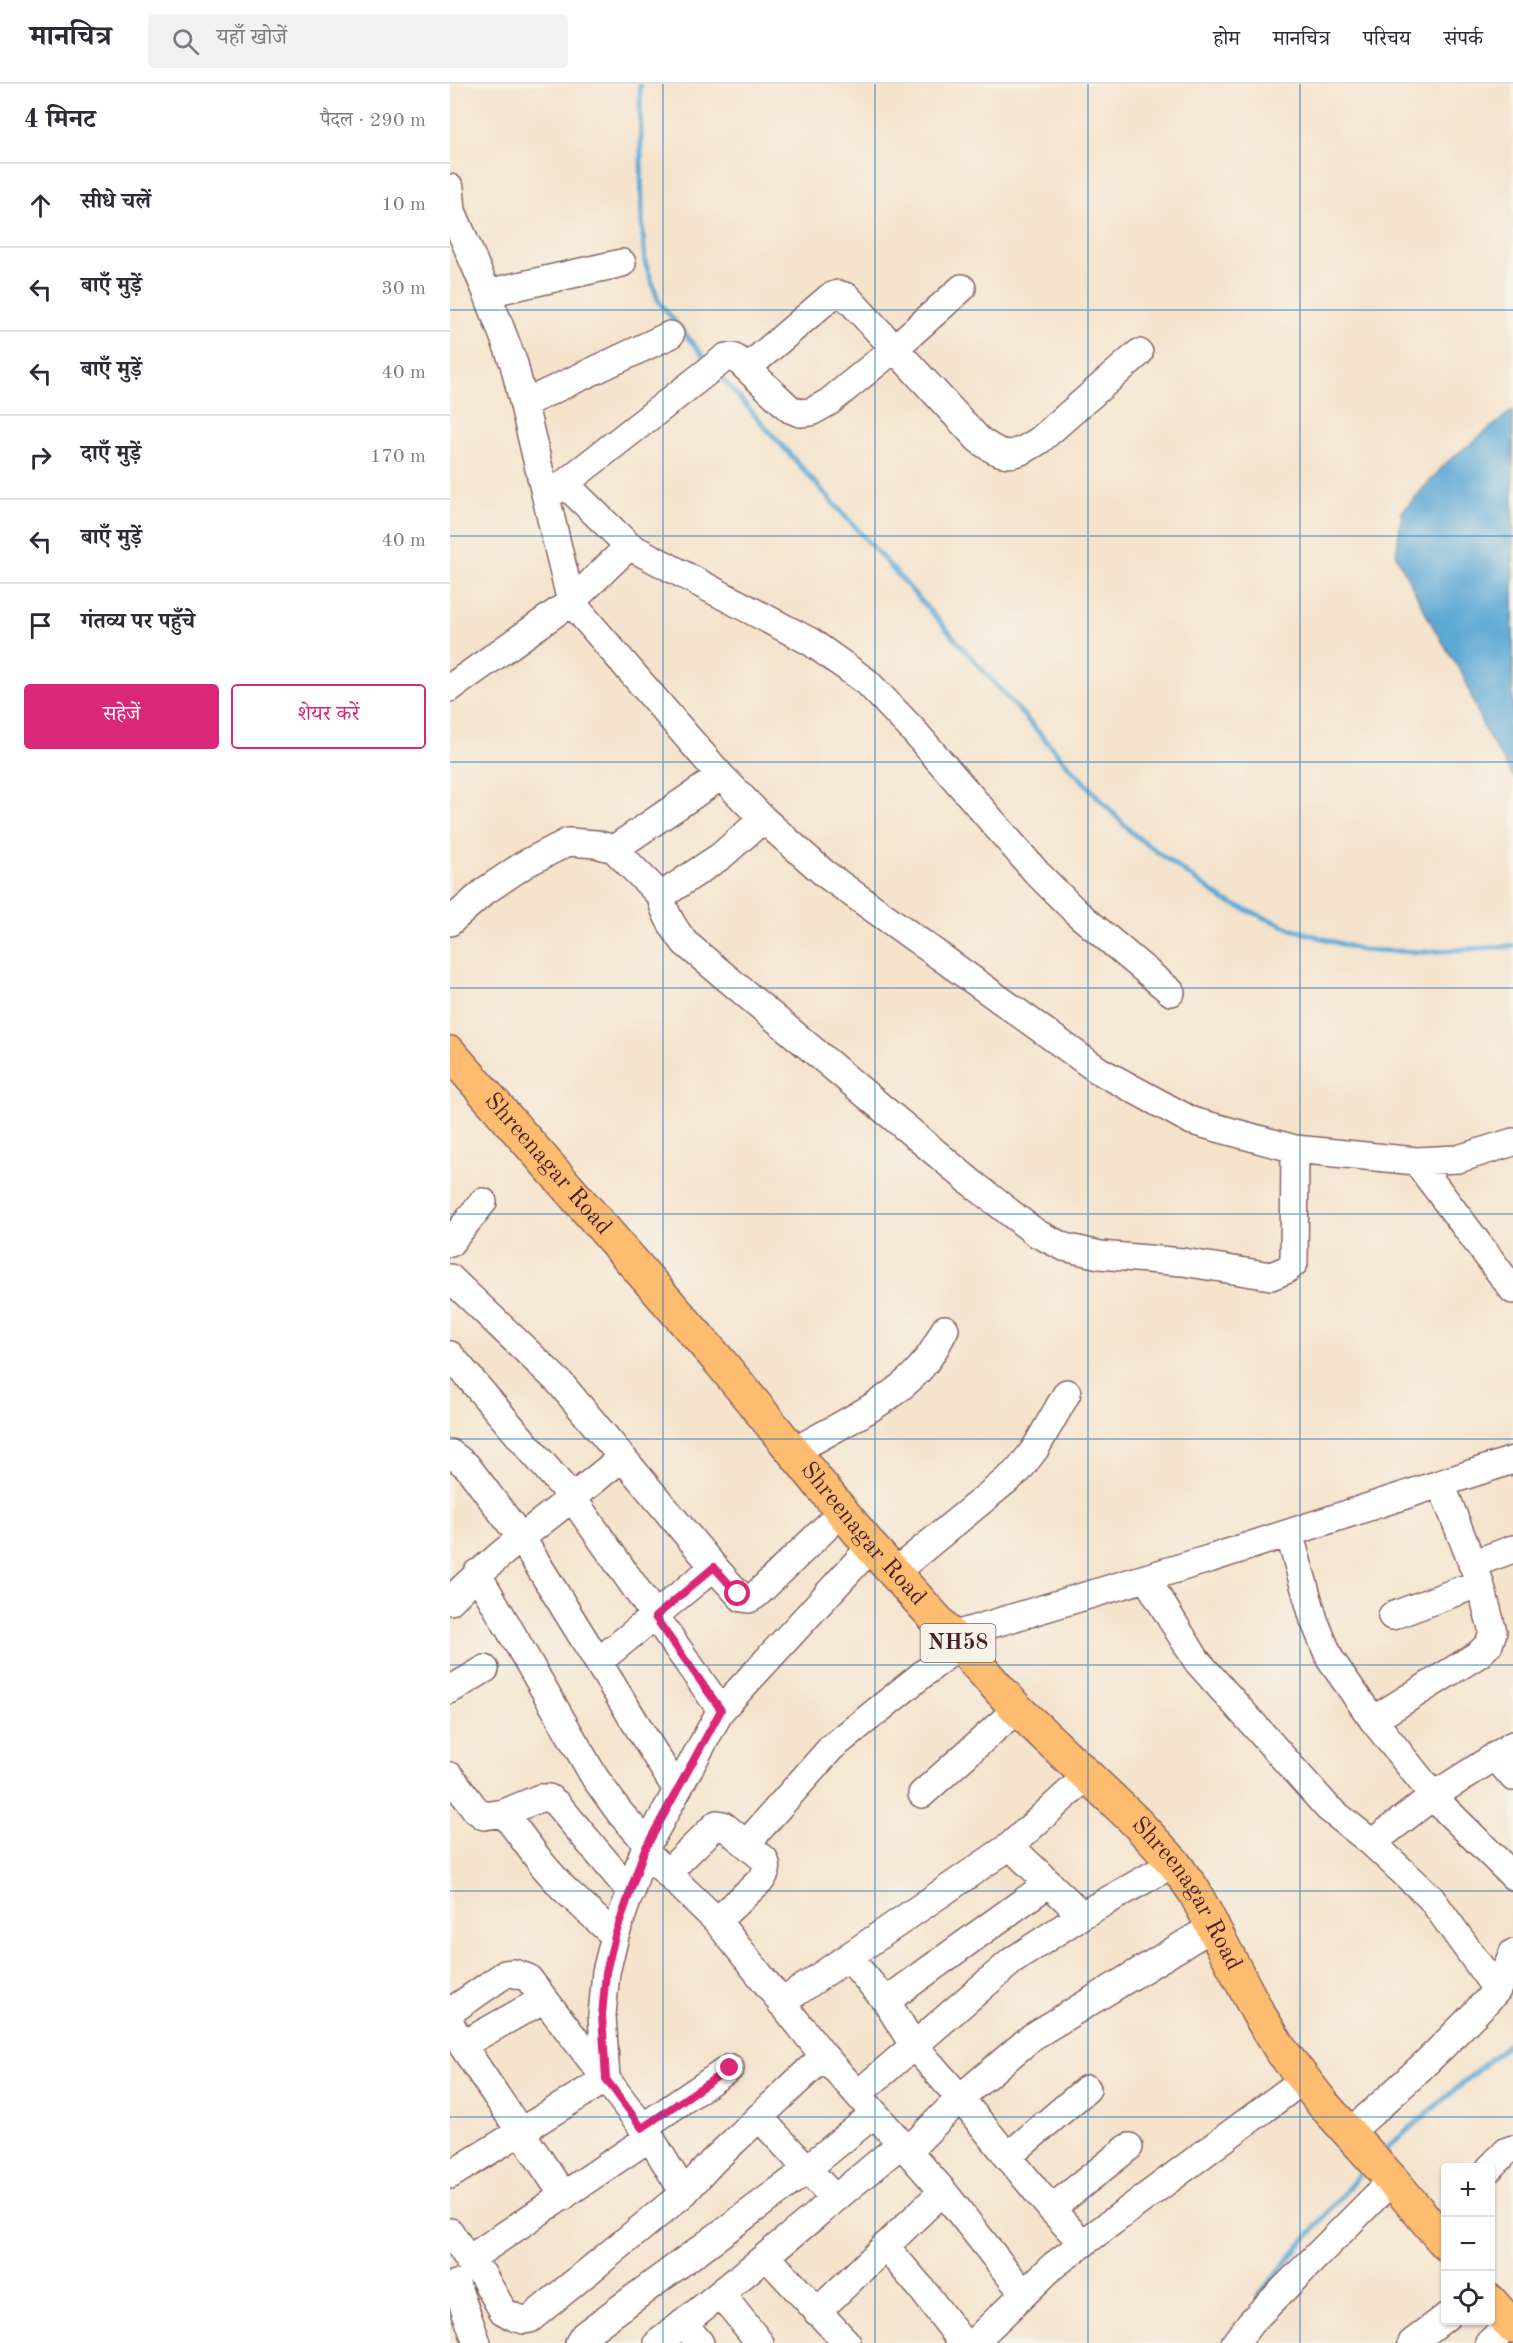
<!DOCTYPE html>
<html lang="hi">
<meta charset="utf-8">
<style>
body{margin:0;font-family:"Old Standard TT","Noto Serif Devanagari",serif;background:#f2f2f3;color:#2b2b33}
.controls{position:absolute;right:18px;bottom:18px;display:grid;overflow:hidden;border-radius:6px;box-shadow:0 2px 4px #0004}
.controls button{width:54px;height:54px;display:grid;place-items:center;padding:0;border:0;border-bottom:2px solid #e1e1e2;background:#fff;color:#2b2b33;font:30px sans-serif}
.stop{position:absolute;width:18px;height:18px;margin:-14px;border:4px solid #db2777;border-radius:50%;background:#fff}
.stop.end{background:#db2777;border-color:#fff;box-shadow:0 2px 6px #0008}
.list{margin:0;padding:0;list-style:none}
h2{display:flex;justify-content:space-between;align-items:center;height:78px;margin:0;padding:0 24px;font-size:26px}
h2 small{font-size:20px;font-weight:400;color:#7c7c81}
.list li{display:grid;grid-template-columns:39px 1fr auto;gap:18px;align-items:center;box-sizing:border-box;height:84px;padding:0 24px;border-top:2px solid #e1e1e2}
.list b{display:block;font-size:22px;white-space:nowrap}
.list em{font-size:20px;font-style:normal;color:#7c7c81}
.actions{display:flex;gap:12px;padding:18px 24px}
.actions a{flex:1;padding:14px 0;border:2px solid #db2777;border-radius:6px;text-align:center;font-size:21px;color:#db2777}
.actions .main{background:#db2777;color:#fff}
.icon{flex:none;width:33px;height:33px;fill:none;stroke:currentColor;stroke-width:2;stroke-linecap:round;stroke-linejoin:round}
.map{position:relative;flex:none;width:1063px;height:2259px;overflow:hidden}
header{display:flex;align-items:center;gap:36px;box-sizing:border-box;height:84px;padding:0 30px;background:#fff;border-bottom:2px solid #e1e1e2}
header strong{font-size:28px}
nav{display:flex;gap:33px;margin-inline-start:auto;font-size:21px}
.search{width:420px;height:54px;background:#f2f2f3;display:flex;align-items:center;gap:15px;box-sizing:border-box;padding:0 21px;border-radius:6px;color:#7c7c81;font-size:22px}
main{display:flex}
aside{flex:1;background:#fff}
.map>svg:first-child{display:block}
.water{fill:#5da9d5;stroke:#546480;stroke-width:1.5}
.lines{fill:none;stroke-linecap:round;stroke-linejoin:round}
.stream{stroke:#5da9d5;stroke-width:5}
.minor-casing{stroke:#866463;stroke-width:30}
.highway-casing{stroke:#866463;stroke-width:36}
.minor{stroke:#fff;stroke-width:27}
.highway{stroke:#fdbc6f;stroke-width:33}
.route{stroke:#db2777;stroke-width:8}
.grid{fill:none;stroke:#1f6fb2;stroke-width:1.5;stroke-opacity:0.55}
.labels{text-anchor:middle;dominant-baseline:central;stroke-width:6;stroke-linejoin:round;paint-order:stroke}
.shield{fill:#f7f3e8;stroke:#7e5f64;stroke-width:1.5}
.shield-label{font-size:22px;font-weight:bold;fill:#4a1f2b}
.street-label{font-size:24px;fill:#4a1f2b;stroke:#f7f3e8}
</style>
<header>
<strong>मानचित्र</strong>
<div class="search"><svg class="icon" aria-label="search" viewBox="0 0 24 24"><circle cx="10" cy="10" r="6"/><path d="M15 15l6 6"/></svg>यहाँ खोजें</div>
<nav><a>होम</a><a>मानचित्र</a><a>परिचय</a><a>संपर्क</a></nav>
</header>
<main>
<aside>
<h2>4 मिनट<small>पैदल · 290 m</small></h2>
<ul class="list">
<li><svg class="icon" aria-label="ahead" viewBox="0 0 24 24"><path d="M12 20V5M6 11l6-6 6 6"/></svg><div><b>सीधे चलें</b></div><em>10 m</em></li>
<li><svg class="icon" aria-label="left" viewBox="0 0 24 24"><path d="M17 20v-9H6M10 6l-5 5 5 5"/></svg><div><b>बाएँ मुड़ें</b></div><em>30 m</em></li>
<li><svg class="icon" aria-label="left" viewBox="0 0 24 24"><path d="M17 20v-9H6M10 6l-5 5 5 5"/></svg><div><b>बाएँ मुड़ें</b></div><em>40 m</em></li>
<li><svg class="icon" aria-label="right" viewBox="0 0 24 24"><path d="M7 20v-9h11M14 6l5 5-5 5"/></svg><div><b>दाएँ मुड़ें</b></div><em>170 m</em></li>
<li><svg class="icon" aria-label="left" viewBox="0 0 24 24"><path d="M17 20v-9H6M10 6l-5 5 5 5"/></svg><div><b>बाएँ मुड़ें</b></div><em>40 m</em></li>
<li><svg class="icon" aria-label="arrive" viewBox="0 0 24 24"><path d="M6 21V4h12l-3 4 3 4H6"/></svg><div><b>गंतव्य पर पहुँचे</b></div></li>
</ul>
<div class="actions"><a class="main">सहेजें</a><a>शेयर करें</a></div>
</aside>
<div class="map">
<svg width="1063" height="2259" viewBox="0 0 1063 2259">
<rect width="100%" height="100%" fill="#f7f3e8"/>
<filter id="ink" filterUnits="userSpaceOnUse"><feTurbulence type="fractalNoise" baseFrequency=".0167" numOctaves="2"/><feDisplacementMap in="SourceGraphic" scale="12" xChannelSelector="R" yChannelSelector="G"/><feConvolveMatrix kernelMatrix="1 2 1 2 8 2 1 2 1" color-interpolation-filters="sRGB"/></filter>
<filter id="wash" filterUnits="userSpaceOnUse"><feTurbulence type="fractalNoise" baseFrequency=".008" numOctaves="4" result="noise"/><feDisplacementMap in="SourceGraphic" scale="24" xChannelSelector="R" yChannelSelector="G"/><feGaussianBlur stdDeviation="1.35" result="paint"/><feColorMatrix in="noise" values="0 0 0 0 0 0 0 0 0 0 0 0 0 0 0 0 0 1.4 0 .05"/><feComposite in="paint" operator="in"/></filter>
<g filter="url(#wash)">
<rect width="100%" height="100%" fill="#f5e3cc"/>
<path class="water" d="M1063 326V693L1034 645 1013 591 982 541 946 471 952 428 996 379Z"/>
<g class="lines">
<path class="stream" d="M190 0 192 138 195 178 209 218 258 278
M268 290 616 679 682 749 729 784 775 817 842 845 911 866 975 868 1063 862
M932 2068 1063 1956
M808 2212 909 2091"/>
</g>
</g>
<g filter="url(#ink)">
<g class="lines">
<defs>
<path id="minor" d="M0 104 2 127 37 209 64 280 121 518 271 692 313 735 374 789 648 986 742 1037 845 1065 966 1077 1008 1075 1063 1058
M37 209 172 179
M297 284 380 213 388 210 397 213 528 355C554 375 563 374 590 356L689 269
M75 319 220 251
M115 400 179 462 361 558 417 598 462 645 587 789 626 828 721 908
M101 410 276 273H283L288 276 340 325 350 329 361 328 379 318 445 264 512 204
M0 604 121 518 179 462
M164 765 271 692
M211 812 271 772 313 735
M0 838 35 807 75 780 118 758 146 760 164 765 211 812C214 830 224 845 235 859L523 1100 586 1149 614 1163 650 1171 733 1178 821 1192 836 1186 844 1179 845 1065
M966 1077 1063 1206
M0 1159 33 1118
M0 1194 110 1299 264 1483 292 1514 299 1515 306 1511 392 1428
M0 1271 123 1415 271 1626
M343 1368C385 1343 452 1314 479 1273 485 1265 490 1254 495 1245
M0 1369 17 1382 72 1455 227 1706
M839 1449 864 1536 880 1575 923 1636 990 1720 1063 1792
M1022 1480 1063 1465
M445 1488 569 1386 585 1365 617 1309
M27 1489 145 1694 170 1729 198 1760
M696 1494 747 1577 878 1724 922 1759 980 1813 1047 1906C1000 1957 951 2004 899 2049
M0 1517C52 1464 115 1422 171 1374
M942 1532 1030 1499
M502 1552 759 1475 1063 1376
M148 1578 264 1483
M0 1606 35 1585
M923 1636 1029 1570 1039 1560 1043 1548 1030 1499 991 1400
M1045 1672 1063 1693
M0 1692 26 1726 34 1732 54 1729 90 1714H99L107 1720 181 1808
M472 1710 567 1625
M54 1729 92 1780 113 1804 165 1852
M297 1759 381 1664 509 1561
M922 1759 983 1712 1063 1661
M560 1762 632 1831
M194 1767 267 1837 374 1972 493 2107 574 2210
M217 1789 267 1740 273 1741 314 1775C318 1783 317 1787 312 1795L267 1837
M398 1873 436 1917 464 1962 510 2014 601 2125 633 2160
M1047 1906 1063 1869
M436 1917 599 1799
M331 1919 560 1762 638 1691
M0 1928 55 1890 64 1889 78 1894 156 1995 0 2091
M0 1939 12 1961 114 2112
M12 1961 94 1915
M374 1972 262 2078 234 2109 200 2053 156 1995 152 1931 156 1888 165 1852 194 1767 271 1626 421 1463
M408 2010 562 1877 632 1831 724 1779
M309 2033 385 2115
M192 2044 280 1984
M458 2067 510 2014 582 1953 764 1842
M557 2073 637 2005
M1040 2084 1057 2067 1063 2065
M601 2125 679 2063
M0 2148 18 2176 32 2190 53 2227 64 2233 74 2236 80 2235 234 2109
M435 2162 471 2204 513 2259
M317 2173 397 2259
M18 2176 200 2053
M6 2200 27 2259
M271 2210 310 2259
M367 2228 493 2107
M233 2239 250 2259
M129 2259 134 2251 342 2097 424 2030
M208 2259C291 2195 371 2126 452 2059
M523 2259 604 2181 853 1996
M785 2259 801 2238 942 2096
M962 2259 996 2233
M1039 2259 1060 2240"/>
<g id="highway">
<path id="s1" d="M0 969 271 1279 421 1463 567 1625 685 1737 724 1779 744 1807 808 1929 831 1966 873 2020 942 2096 996 2160"/>
<path d="M1040 2217 1063 2243"/>
</g>
</defs>
<use href="#minor" class="minor-casing"/>
<use href="#highway" class="highway-casing"/>
<use href="#minor" class="minor"/>
<use href="#highway" class="highway"/>
</g>
</g>
<g class="lines" filter="url(#ink)">
<path class="route" d="M280 1984 192 2044 156 1995 152 1931 156 1888 165 1852 194 1767 271 1626 205 1533 264 1483 288 1510"/>
</g>
<path class="grid" d="M213 0V2259M425 0V2259M638 0V2259M850 0V2259M0 226H1063M0 452H1063M0 678H1063M0 904H1063M0 1130H1063M0 1355H1063M0 1581H1063M0 1807H1063M0 2033H1063"/>
<g class="labels">
<rect class="shield" x="470.5" y="1540" width="75" height="38" rx="4.5"/>
<g class="shield-label">
<text x="508" y="1559">NH58</text>
</g>
<g class="street-label">
<text stroke="none"><textPath href="#s1" startOffset="148">Shreenagar Road</textPath></text>
<text stroke="none"><textPath href="#s1" startOffset="634">Shreenagar Road</textPath></text>
<text stroke="none"><textPath href="#s1" startOffset="1120">Shreenagar Road</textPath></text>
</g>
</g>
</svg>
<div class="controls">
<button>+</button>
<button>−</button>
<button><svg class="icon" aria-label="locate" viewBox="0 0 24 24"><circle cx="12" cy="12" r="6"/><path d="M12 2v4M12 18v4M2 12h4M18 12h4"/></svg></button>
</div>
<div class="stop" style="left:288px;top:1510px"></div>
<div class="stop end" style="left:280px;top:1984px"></div>
</div>
</main>
